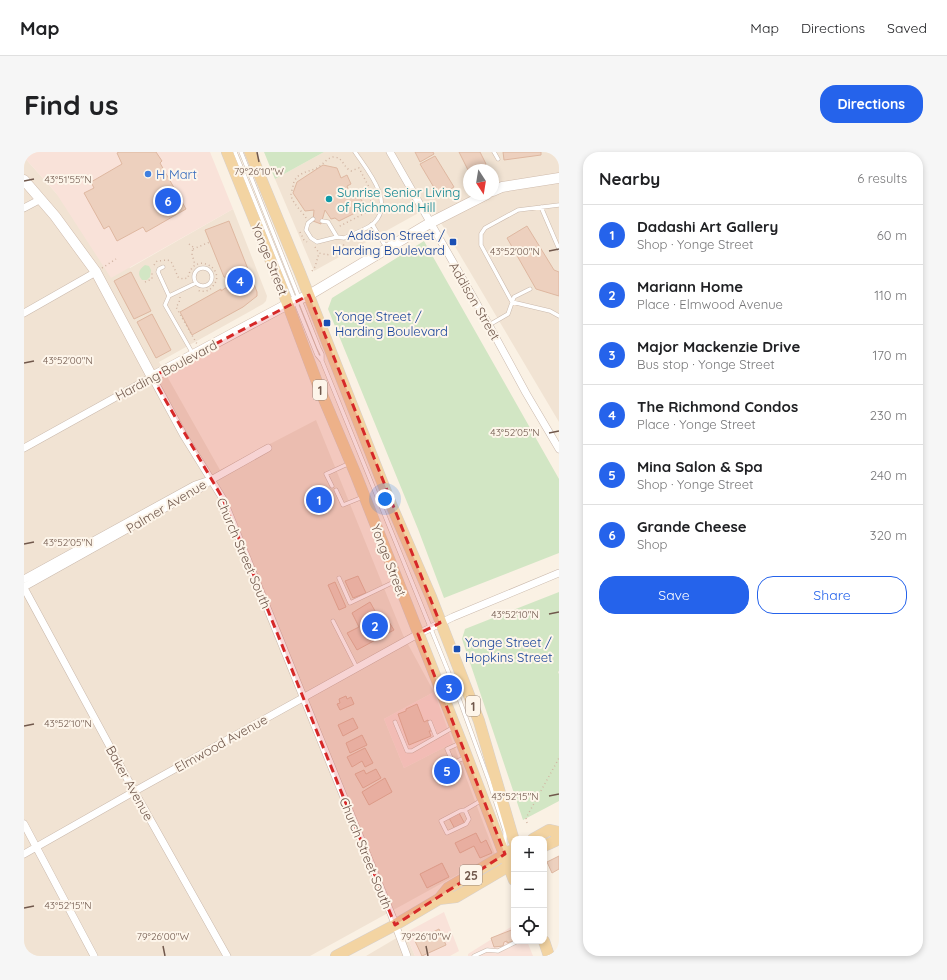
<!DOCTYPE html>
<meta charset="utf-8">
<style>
body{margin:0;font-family:Quicksand,sans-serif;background:#f6f6f6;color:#202124}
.controls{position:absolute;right:12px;bottom:12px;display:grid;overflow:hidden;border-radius:8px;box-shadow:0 2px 6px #0003}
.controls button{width:36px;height:36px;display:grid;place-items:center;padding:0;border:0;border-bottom:1px solid #e0e0e0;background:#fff;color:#202124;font:20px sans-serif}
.compass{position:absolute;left:439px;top:12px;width:36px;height:36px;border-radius:50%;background:#fff;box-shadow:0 2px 6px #0003;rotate:168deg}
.you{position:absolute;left:361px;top:347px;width:14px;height:14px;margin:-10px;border:3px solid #fff;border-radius:50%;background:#1a73e8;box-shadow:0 0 0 6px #1a73e833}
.badge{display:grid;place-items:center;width:26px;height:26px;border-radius:50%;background:#2563eb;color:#fff;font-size:13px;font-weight:700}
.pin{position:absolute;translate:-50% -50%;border:2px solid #fff;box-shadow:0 1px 4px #0006}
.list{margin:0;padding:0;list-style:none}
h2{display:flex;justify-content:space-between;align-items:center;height:52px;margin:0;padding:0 16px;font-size:17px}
h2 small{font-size:13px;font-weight:400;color:#757577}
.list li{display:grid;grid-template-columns:26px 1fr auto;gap:12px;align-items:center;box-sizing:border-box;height:60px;padding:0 16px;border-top:1px solid #e0e0e0}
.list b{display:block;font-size:15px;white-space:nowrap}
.list p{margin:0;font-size:13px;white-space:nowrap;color:#757577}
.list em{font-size:13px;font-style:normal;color:#757577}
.actions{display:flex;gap:8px;padding:12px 16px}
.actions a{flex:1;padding:9px 0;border:1px solid #2563eb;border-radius:16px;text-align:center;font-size:14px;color:#2563eb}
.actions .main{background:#2563eb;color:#fff}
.icon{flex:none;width:22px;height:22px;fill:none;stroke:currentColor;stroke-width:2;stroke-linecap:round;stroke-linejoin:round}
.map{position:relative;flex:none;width:535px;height:804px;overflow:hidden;border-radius:16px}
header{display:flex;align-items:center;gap:24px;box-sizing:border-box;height:56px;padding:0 20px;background:#fff;border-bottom:1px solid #e0e0e0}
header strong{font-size:19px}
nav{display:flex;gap:22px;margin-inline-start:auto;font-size:14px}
.intro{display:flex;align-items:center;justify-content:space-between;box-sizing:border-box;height:96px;padding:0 24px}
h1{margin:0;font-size:28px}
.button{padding:10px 18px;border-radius:16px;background:#2563eb;color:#fff;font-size:14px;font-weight:700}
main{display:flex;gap:24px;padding:0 24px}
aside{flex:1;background:#fff;border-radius:16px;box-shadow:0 2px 6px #0003}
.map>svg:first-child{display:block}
.residential{fill:#f1e3d3;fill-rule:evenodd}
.commercial{fill:#f9e2d9}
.green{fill:#d2e6c4}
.building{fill:#edd0be;stroke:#deb7a0}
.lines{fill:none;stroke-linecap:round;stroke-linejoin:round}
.lane-casing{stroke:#cab9ac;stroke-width:4.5}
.street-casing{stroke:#cab9ac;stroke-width:8}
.secondary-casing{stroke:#cfbbac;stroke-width:11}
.primary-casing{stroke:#d7d0cd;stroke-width:12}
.path{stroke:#d1b4a2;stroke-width:1.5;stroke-dasharray:1 3;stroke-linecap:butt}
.lane{stroke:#fff;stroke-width:3.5}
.street{stroke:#fff;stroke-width:7}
.secondary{stroke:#fff;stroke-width:10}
.primary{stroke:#f3d4a2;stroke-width:11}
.marked{fill:#d62828;fill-opacity:0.2;stroke:#d62828;stroke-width:3;stroke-dasharray:8 5;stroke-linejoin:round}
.ticks{fill:none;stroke:#70584c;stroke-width:1.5}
.shop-dot{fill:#3f7fe0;stroke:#fdf5ea;stroke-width:1.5}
.culture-dot{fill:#0f9aa8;stroke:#fdf5ea;stroke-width:1.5}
.transit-dot{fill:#1a4fb4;stroke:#fdf5ea;stroke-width:1.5}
.labels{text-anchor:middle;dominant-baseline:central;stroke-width:4;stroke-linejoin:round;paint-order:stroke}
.shield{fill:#fdf5ea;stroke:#9a877b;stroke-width:1}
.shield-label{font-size:12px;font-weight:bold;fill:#70584c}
.shop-label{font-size:13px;fill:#366cbe;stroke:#fdf5ea;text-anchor:start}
.culture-label{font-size:13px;fill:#0d838f;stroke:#fdf5ea;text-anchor:start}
.transit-label{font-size:13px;fill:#164399;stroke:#fdf5ea;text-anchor:start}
.street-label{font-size:13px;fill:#70584c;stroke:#fdf5ea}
.ticks-label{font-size:10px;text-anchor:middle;fill:#70584c;stroke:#fdf5ea;stroke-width:4;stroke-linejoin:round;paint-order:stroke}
</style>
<header>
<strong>Map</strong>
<nav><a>Map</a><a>Directions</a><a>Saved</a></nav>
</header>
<div class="intro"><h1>Find us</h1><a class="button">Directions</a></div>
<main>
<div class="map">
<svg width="535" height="804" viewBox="0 0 535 804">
<rect width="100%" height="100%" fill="#faf1e4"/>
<path class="residential" d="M300 0H535V270L407 54 290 119 251 27ZM445 18H469V42H445Z
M0 5 32 41 106 116 209 57 243 144 242 149 239 152 135 210 196 318 292 268 379 483 410 540 360 567 380 616 429 591 471 702 286 804H0Z
M381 781 391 804H342Z"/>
<path class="commercial" d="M0 0H186L209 57 87 126 32 41 0 5Z
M410 540 429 591 380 616 360 567Z
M420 760 435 799 426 804H391L381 781Z
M490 773V789H503L509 804H444V802Z"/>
<path class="green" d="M240 0H300L251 27Z
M400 89 535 327V401L420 446 394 377 304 157 308 146Z
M121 113 125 114 127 118 126 125 123 128H118C113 122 115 117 121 113Z
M535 440V519L534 520 535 522V649L499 668 438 487 441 477Z"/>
<path class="building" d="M95 0H132L138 9 136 11 162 57 122 80 119 75 93 89 85 74 80 77 60 41 70 36 67 30 98 12 93 1Z
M391 0H409L410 2 396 10Z
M435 0H456L462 12 451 18H445V20Z
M479 0H517V3L480 8Z
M411 4 430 35 415 44 396 12Z
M299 13 313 16 317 26 323 23 327 32 323 34 326 42 331 39 341 53 331 61 315 69 311 66 307 67 301 58 297 72 289 69 290 58 281 59 269 41 273 30Z
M205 69 233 140V144L219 155 168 183 156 160 197 137V139L203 135 204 132 201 125H200L181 78Z
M503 74 530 118 535 120V144L512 137 483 86Z
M107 120 127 159 110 167 90 129Z
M128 162 147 198 132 206 113 170Z
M334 424 342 441 329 446 321 429Z
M311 430 322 455 315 458 304 433Z
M346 450 359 473 365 470 370 478 333 498 323 481 335 475 328 461Z
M322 544 323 547 327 545 330 552 316 558 313 552 316 551 315 547Z
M393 552 400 570 404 568 408 579H405L407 584 385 593 374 562 382 559V557Z
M329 566 334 576 319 584 314 573Z
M338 583 343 593 326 601 322 591Z
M341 596 349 611 341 615 338 609 328 615 323 605Z
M352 617 357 626 339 636 331 622 340 618 342 622Z
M361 626 368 640 345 653 338 640Z
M435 661 441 672 431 677 425 666Z
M452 681 457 691 462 688 468 701 456 706 450 694 436 701 431 691Z
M535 704V717L528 721 523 710Z
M418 711 425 725 403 736 396 722Z
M415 777 422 793 398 804 391 789Z
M490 777V786L488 787 489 789 483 791V789L480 790 479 794 470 795 467 786Z"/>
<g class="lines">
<defs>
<path id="lane" d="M211 0 293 203 298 209 433 541 465 629 481 679V693
M217 0 295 196 298 202V208
M470 0 474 7
M535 53 494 58 461 76 457 82V93L488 150 526 159 535 164
M517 55 535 97
M289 67 284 71 282 78 287 86 293 90 313 85
M298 69 304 70 313 85 320 86C327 83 345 76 350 71 371 50 343 18 331 0
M348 72 362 95
M139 115 135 117 134 120 145 144
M170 125a9 9 0 1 1 18 0a9 9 0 1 1-18 0Z
M465 173 484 162 490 145 506 137
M169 202 141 153 145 144 172 131
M308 334 302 322 326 311
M312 338 319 353 339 345
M315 426 326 451 372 429
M309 469 333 516
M371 570 383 599H388L430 575
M406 570 412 585
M436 591 423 597 429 611 442 605
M441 658 436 659 417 669 423 681 442 672 445 667 441 658 458 648
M450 804 463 798 474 799 494 789"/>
<path id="street" d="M366 0 465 173 502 241 535 297
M0 56 17 47
M0 161 72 120
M0 296 128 225 160 284 199 347 368 764 383 804
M0 427 171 333 183 329
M0 435 177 336 187 328 244 296
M0 436 104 628 203 804
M0 672 70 804
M0 702 111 639 394 482 429 465 535 421"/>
<path id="secondary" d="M0 28 31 64 72 120 128 225 264 152 285 143 406 71 463 42
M469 39 478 35 535 26"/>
<path id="primary" d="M203 0 255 129 294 233 332 323 440 597 490 728
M226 0 276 121 366 350 407 445 455 569 490 689
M509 687 525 678 535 680
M520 694 531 689 535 680
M415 747 432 745 490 711
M520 789 525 804
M312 804 371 773 415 747 424 736 490 697"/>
</defs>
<use href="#lane" class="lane-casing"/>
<use href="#street" class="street-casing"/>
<use href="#secondary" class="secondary-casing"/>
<use href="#primary" class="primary-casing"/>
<path class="path" d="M282 66C278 59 268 51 267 43 267 40 269 36 269 33 270 29 272 25 276 23 281 19 287 19 293 16 299 13 304 4 311 5 319 6 320 16 327 19L335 16 346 37C343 44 350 51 347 58L314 75
M276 80 280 88 283 90
M165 92 169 95 168 102 171 113
M291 95 295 101
M169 97 186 90
M130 113 133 109 144 108 148 111 154 125 159 127 164 126C169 97 204 117 189 134 185 140 179 140 172 138
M78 116 92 107
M288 119 291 115 295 101C307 104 315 104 320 92
M121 130 128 127V120
M156 145 155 151 152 155 173 192
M503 671 502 666 535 606"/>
<use href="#lane" class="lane"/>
<use href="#street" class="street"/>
<use href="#secondary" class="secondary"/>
<use href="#primary" class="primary"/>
</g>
<path class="marked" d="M285 143 416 471 394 482 481 702 371 773 199 347 128 225Z"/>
<path class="ticks" d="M233 0 235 10M0 29 10 27M525 99 535 97M0 211 10 209M525 281 535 279M0 392 10 390M525 462 535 460M0 574 10 572M525 644 535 642M0 756 10 754M139 794 141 804M402 794 404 804"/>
<circle class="shop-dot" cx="124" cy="22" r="4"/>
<circle class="culture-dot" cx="305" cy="47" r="4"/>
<g class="transit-dot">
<rect x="425" y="86" width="8" height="8" rx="2"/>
<rect x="299" y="167" width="8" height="8" rx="2"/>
<rect x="429" y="493" width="8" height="8" rx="2"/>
</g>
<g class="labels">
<g class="shield">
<rect x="289" y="228" width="14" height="20" rx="3"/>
<rect x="442" y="544" width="14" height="20" rx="3"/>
<rect x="436" y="713" width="22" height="20" rx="3"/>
</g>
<g class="shield-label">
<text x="296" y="238">1</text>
<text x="449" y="554">1</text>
<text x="447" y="723">25</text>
</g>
<g class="shop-label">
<text x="132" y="22">H Mart</text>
</g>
<g class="culture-label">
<text x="313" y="40">Sunrise Senior Living<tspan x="313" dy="15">of Richmond Hill</tspan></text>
</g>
<g class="transit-label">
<text x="421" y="83" text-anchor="end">Addison Street /<tspan x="421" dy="15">Harding Boulevard</tspan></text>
<text x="311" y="164">Yonge Street /<tspan x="311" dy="15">Harding Boulevard</tspan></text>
<text x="441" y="490">Yonge Street /<tspan x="441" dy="15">Hopkins Street</tspan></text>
</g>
<g class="street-label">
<text transform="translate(246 107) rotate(68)">Yonge Street</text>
<text transform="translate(451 149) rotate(60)">Addison Street</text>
<text transform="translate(142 218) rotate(-28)">Harding Boulevard</text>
<text transform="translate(142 354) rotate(-31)">Palmer Avenue</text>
<text transform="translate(220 401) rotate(67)">Church Street South</text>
<text transform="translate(365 408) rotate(69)">Yonge Street</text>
<text transform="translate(197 591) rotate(-29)">Elmwood Avenue</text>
<text transform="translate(106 631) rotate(61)">Baker Avenue</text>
<text transform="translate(342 701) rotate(68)">Church Street South</text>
</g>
</g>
<g class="ticks-label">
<text x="235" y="23">79°26'10"W</text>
<text x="44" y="31">43°51'55"N</text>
<text x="491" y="103">43°52'00"N</text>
<text x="44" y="212">43°52'00"N</text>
<text x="491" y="284">43°52'05"N</text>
<text x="44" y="394">43°52'05"N</text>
<text x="491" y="466">43°52'10"N</text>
<text x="44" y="575">43°52'10"N</text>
<text x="491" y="648">43°52'15"N</text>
<text x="44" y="757">43°52'15"N</text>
<text x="139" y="788">79°26'00"W</text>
<text x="402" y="788">79°26'10"W</text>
</g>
</svg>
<div class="controls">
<button>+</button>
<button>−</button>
<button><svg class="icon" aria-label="locate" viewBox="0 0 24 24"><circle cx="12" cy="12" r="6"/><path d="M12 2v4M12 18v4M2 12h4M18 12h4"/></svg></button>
</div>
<svg class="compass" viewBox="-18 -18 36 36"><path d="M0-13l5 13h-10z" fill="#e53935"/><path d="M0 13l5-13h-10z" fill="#757577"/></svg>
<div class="you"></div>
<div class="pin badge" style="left:295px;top:348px">1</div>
<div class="pin badge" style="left:351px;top:474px">2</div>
<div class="pin badge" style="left:425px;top:536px">3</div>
<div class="pin badge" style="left:216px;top:129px">4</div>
<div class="pin badge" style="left:423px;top:619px">5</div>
<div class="pin badge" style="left:144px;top:49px">6</div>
</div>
<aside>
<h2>Nearby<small>6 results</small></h2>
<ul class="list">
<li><span class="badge">1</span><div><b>Dadashi Art Gallery</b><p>Shop · Yonge Street</p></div><em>60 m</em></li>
<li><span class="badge">2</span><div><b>Mariann Home</b><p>Place · Elmwood Avenue</p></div><em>110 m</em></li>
<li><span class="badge">3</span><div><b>Major Mackenzie Drive</b><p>Bus stop · Yonge Street</p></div><em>170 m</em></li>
<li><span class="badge">4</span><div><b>The Richmond Condos</b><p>Place · Yonge Street</p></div><em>230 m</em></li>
<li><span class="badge">5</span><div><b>Mina Salon &amp; Spa</b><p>Shop · Yonge Street</p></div><em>240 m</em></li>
<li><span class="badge">6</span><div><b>Grande Cheese</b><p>Shop</p></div><em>320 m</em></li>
</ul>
<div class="actions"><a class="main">Save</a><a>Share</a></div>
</aside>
</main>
